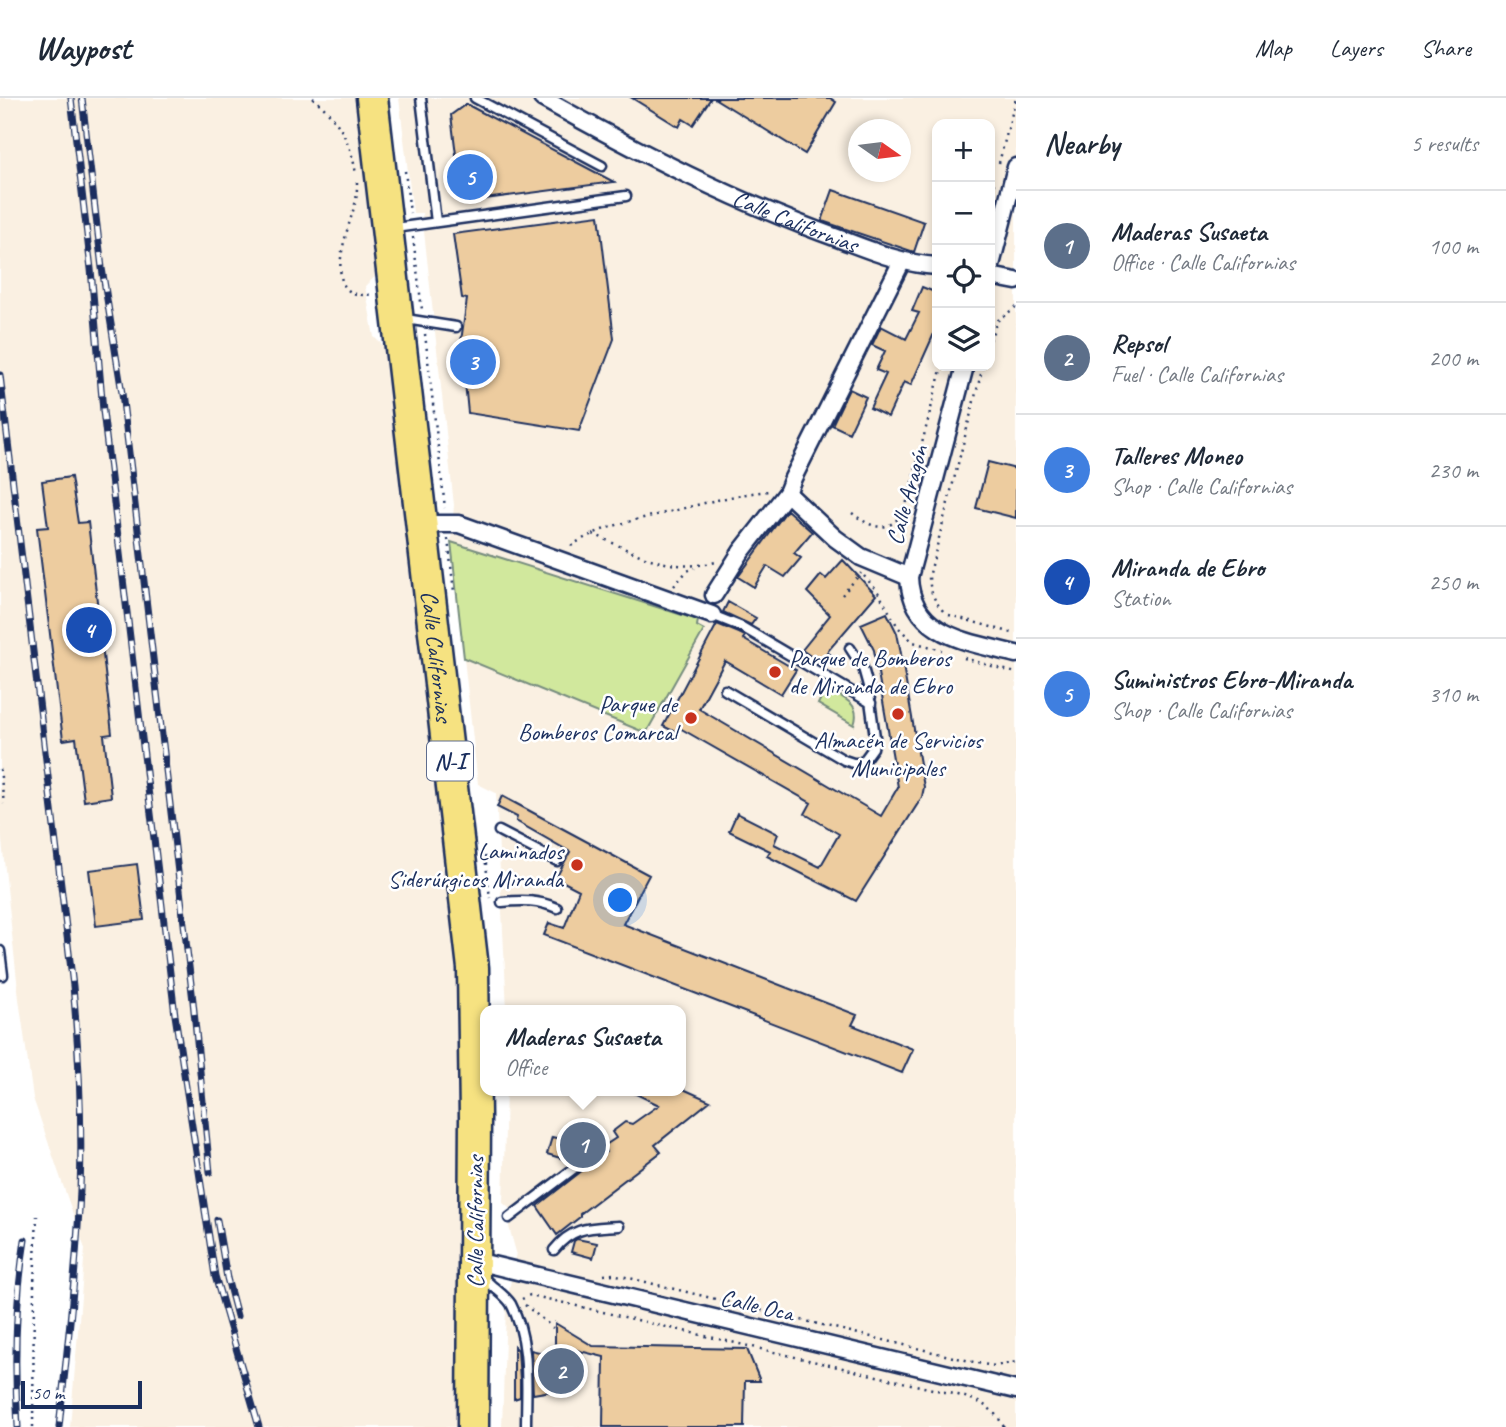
<!DOCTYPE html>
<meta charset="utf-8">
<style>
body{margin:0;font-family:Caveat,sans-serif;background:#f2f2f3;color:#1f2937}
.controls{position:absolute;right:21px;top:21px;display:grid;overflow:hidden;border-radius:14px;box-shadow:0 4px 10px #0003}
.controls button{width:63px;height:63px;display:grid;place-items:center;padding:0;border:0;border-bottom:2px solid #e0e1e3;background:#fff;color:#1f2937;font:35px sans-serif}
.compass{position:absolute;left:848px;top:21px;width:63px;height:63px;border-radius:50%;background:#fff;box-shadow:0 4px 10px #0003;rotate:104deg}
.scale{position:absolute;left:21px;bottom:18px;width:121px;box-sizing:border-box;padding-left:7px;border:4px solid #1b2f5e;border-top:0;font-size:19px;line-height:24px;white-space:nowrap;color:#1b2f5e;-webkit-text-stroke:5px #fff;paint-order:stroke}
.you{position:absolute;left:621px;top:803px;width:24px;height:24px;margin:-18px;border:5px solid #fff;border-radius:50%;background:#1a73e8;box-shadow:0 0 0 10px #1a73e833}
.badge{display:grid;place-items:center;width:46px;height:46px;border-radius:50%;background:#1a73e8;color:#fff;font-size:23px;font-weight:700}
.pin{position:absolute;translate:-50% -50%;border:4px solid #fff;box-shadow:0 2px 7px #0006}
.popup{position:absolute;left:480px;top:907px;width:206px;height:91px;box-sizing:border-box;display:grid;place-content:center;border-radius:14px;background:#fff;filter:drop-shadow(0 2px 5px #0005);font-size:23px;white-space:nowrap;color:#747a83}
.popup b{font-size:26px;color:#1f2937}
.popup::after{content:'';position:absolute;left:50%;top:100%;margin-left:-14px;border:14px solid transparent;border-top-color:#fff}
.list{margin:0;padding:0;list-style:none}
h2{display:flex;justify-content:space-between;align-items:center;height:91px;margin:0;padding:0 28px;font-size:30px}
h2 small{font-size:23px;font-weight:400;color:#747a83}
.list li{display:grid;grid-template-columns:46px 1fr auto;gap:21px;align-items:center;box-sizing:border-box;height:112px;padding:0 28px;border-top:2px solid #e0e1e3}
.list b{display:block;font-size:26px;white-space:nowrap}
.list p{margin:0;font-size:23px;white-space:nowrap;color:#747a83}
.list em{font-size:23px;font-style:normal;color:#747a83}
.icon{flex:none;width:38px;height:38px;fill:none;stroke:currentColor;stroke-width:2;stroke-linecap:round;stroke-linejoin:round}
.map{position:relative;flex:none;width:1016px;height:1329px;overflow:hidden}
header{display:flex;align-items:center;gap:42px;box-sizing:border-box;height:98px;padding:0 35px;background:#fff;border-bottom:2px solid #e0e1e3}
header strong{font-size:33px}
nav{display:flex;gap:38px;margin-inline-start:auto;font-size:24px}
main{display:flex}
aside{flex:1;background:#fff}
.map>svg:first-child{display:block}
.built{fill:#faf0e2;fill-rule:evenodd}
.green{fill:#d1e89d;stroke:#768c7e;stroke-width:2}
.building{fill:#edcc9f;stroke:#1b2f5e;stroke-width:2}
.lines{fill:none;stroke-linecap:round;stroke-linejoin:round}
.lane-casing{stroke:#1b2f5e;stroke-width:13}
.street-casing{stroke:#1b2f5e;stroke-width:21}
.highway-casing{stroke:#1b2f5e;stroke-width:35}
.path{stroke:#1b2f5e;stroke-width:2.5;stroke-dasharray:2 5;stroke-linecap:butt}
.lane{stroke:#fff;stroke-width:8}
.street{stroke:#fff;stroke-width:16}
.highway{stroke:#f6e281;stroke-width:30}
.rail-casing{stroke:#1b2f5e;stroke-width:7}
.rail{stroke:#fff;stroke-width:4.5;stroke-dasharray:13;stroke-linecap:butt}
.poi-dot{fill:#c8321e;stroke:#fff;stroke-width:2.5}
.labels{text-anchor:middle;dominant-baseline:central;stroke-width:5;stroke-linejoin:round;paint-order:stroke}
.shield{fill:#fff;stroke:#5f6d8e;stroke-width:2}
.shield-label{font-size:23px;font-weight:bold;fill:#1b2f5e}
.street-label{font-size:24px;fill:#1b2f5e;stroke:#fff}
.poi-label{font-size:24px;fill:#1b2f5e;stroke:#fff;text-anchor:end}
</style>
<header>
<strong>Waypost</strong>
<nav><a>Map</a><a>Layers</a><a>Share</a></nav>
</header>
<main>
<div class="map">
<svg width="1016" height="1329" viewBox="0 0 1016 1329">
<rect width="100%" height="100%" fill="#fff"/>
<filter id="ink" filterUnits="userSpaceOnUse"><feTurbulence type="fractalNoise" baseFrequency=".0143" numOctaves="2"/><feDisplacementMap in="SourceGraphic" scale="14" xChannelSelector="R" yChannelSelector="G"/><feConvolveMatrix kernelMatrix="1 2 1 2 8 2 1 2 1" color-interpolation-filters="sRGB"/></filter>
<g filter="url(#ink)">
<path class="built" d="M0 0H358L379 175 365 188 374 239 388 252 460 896V1329H70L85 1151 33 1000 19 901 0 725Z
M399 0H1016V1329H502L506 1210 516 1154 509 1129V1110L503 1105 506 993H681V912H507L496 695 478 686 451 444 454 407 422 115H413ZM937 26H990V268H937ZM858 32H900V74H858Z"/>
<path class="green" d="M451 444 698 522 697 528 704 532 646 635 464 560Z
M826 590C843 600 862 605 854 627L818 606Z"/>
<path class="building" d="M632 0H711L693 27 683 21 679 29Z
M714 0H830L836 4 805 56Z
M466 6 614 84 462 104 451 17Z
M833 92 924 124 914 154 822 123Z
M599 117 614 241 579 333 468 315 461 243 467 201 462 200 453 136Z
M922 189 937 195V229L911 287 904 284 888 319 870 310 886 276 876 272 885 253 872 247 881 228 906 241 919 215 912 213Z
M849 291 866 299 849 335 832 327Z
M988 364 1016 371V420L976 410Z
M71 379 78 425 88 424 112 636 104 637 111 699 84 703 76 640 63 642 37 430 48 429 42 383Z
M787 412 812 434 794 455 801 460 785 479 767 468 754 489 738 479Z
M843 462 876 497 827 554 831 557 823 567 802 552 830 517 807 494 821 477 826 481Z
M728 504 756 520 751 527 723 514Z
M887 515 897 535 900 550 924 689 922 699 856 803 767 758 770 753 729 733 737 715 778 736 774 746 820 769 839 736 805 716 811 705 678 629 675 634 663 628 717 526 739 535 745 538 743 541 796 572 781 596 725 563 699 611 881 718 898 689 874 552 861 526Z
M502 698 649 777 623 826 857 917 852 927 913 951 902 975 544 837 549 825 564 830 579 792 556 780 570 754 516 723 517 719 497 709Z
M137 766 144 822 96 828 89 772Z
M681 990 710 1003 655 1047 661 1054 580 1116V1119L557 1137 537 1108 606 1054 604 1048 616 1040 612 1034 625 1024 632 1026 659 1007 630 993H681Z
M552 1039 572 1044 567 1062 547 1056Z
M577 1141 597 1145 593 1160 571 1154 574 1143Z
M555 1225 593 1248 747 1251 760 1283H745L744 1329H603L604 1259 576 1252V1289L533 1296 531 1252 555 1258Z
M514 1248 518 1252 520 1282V1299L514 1301Z"/>
<g class="lines">
<defs>
<path id="lane" d="M421 0 436 124
M475 0 602 68
M402 129 626 98
M412 222 456 229
M712 517 742 529 871 605
M725 592 844 662 853 665H862L873 650 875 639 868 588 863 570 850 550
M499 733 557 763
M502 804C523 802 538 802 557 810
M0 853 3 877
M509 1120 597 1053
M554 1152C573 1128 590 1130 619 1128
M488 1184C495 1191 506 1198 511 1206 531 1244 526 1288 526 1329"/>
<g id="street">
<path id="s1" d="M542 0C638 54 736 104 840 141 872 153 903 166 937 168"/>
<path d="M990 171 1016 69"/>
<path d="M990 178 1016 183"/>
<path d="M965 268 909 479C911 539 971 544 1016 556"/>
<path d="M787 395 835 440 861 459 909 479"/>
<path d="M436 426H459L712 517"/>
<path d="M714 497 741 454 787 395 793 380 902 163"/>
<path d="M488 1166 1016 1292"/>
</g>
<g id="highway">
<path id="s2" d="M372 0 473 870 475 1019 473 1329"/>
</g>
</defs>
<use href="#lane" class="lane-casing"/>
<use href="#street" class="street-casing"/>
<use href="#highway" class="highway-casing"/>
<path class="path" d="M313 0C338 20 352 46 356 77
M999 65 1016 0
M405 73 410 115
M357 84C357 91 357 99 355 106 348 133 317 206 374 196
M990 101 995 82
M413 139 422 212
M425 236 445 410
M990 242 997 223 1016 209
M852 415C873 431 889 437 905 411L942 268
M593 436C637 455 667 476 716 464
M448 441 454 494
M571 448C602 427 637 422 673 413 705 405 736 396 769 393
M864 478 878 494 898 529 913 544 942 552
M674 488 687 473 695 470
M842 497 861 475
M943 513C934 502 930 494 929 479L983 268
M949 517 1016 536
M964 560 1016 575
M0 671 4 706
M485 758 490 800
M604 1177 613 1176 982 1266 995 1268 1016 1264
M522 1201 530 1197 958 1297C980 1303 993 1309 1004 1329
M525 1207 553 1230
M33 1329 34 1186 37 1118"/>
<use href="#lane" class="lane"/>
<use href="#street" class="street"/>
<use href="#highway" class="highway"/>
<defs>
<path id="rail" d="M71 0 91 171 103 313 175 917 215 1178 259 1329
M82 0 102 170 122 295 193 903 210 1074
M0 277 73 888C80 967 84 1049 78 1128 74 1195 66 1262 59 1329
M217 1122 227 1180 237 1218
M18 1329C14 1267 15 1204 25 1142"/>
</defs>
<use href="#rail" class="rail-casing"/>
<use href="#rail" class="rail"/>
</g>
</g>
<g class="poi-dot">
<circle cx="775" cy="574" r="7"/>
<circle cx="898" cy="616" r="7"/>
<circle cx="691" cy="620" r="7"/>
<circle cx="577" cy="767" r="7"/>
</g>
<g class="labels">
<rect class="shield" x="427" y="643.5" width="46" height="39" rx="5"/>
<g class="shield-label">
<text x="450" y="663">N-I</text>
</g>
<g class="street-label">
<text stroke="none"><textPath href="#s1" startOffset="282">Calle Californias</textPath></text>
<text transform="translate(907 397) rotate(-75)">Calle Aragón</text>
<text stroke="none"><textPath href="#s2" startOffset="562">Calle Californias</textPath></text>
<text transform="translate(475 1124) rotate(-90)">Calle Californias</text>
<text transform="translate(757 1207) rotate(13)">Calle Oca</text>
</g>
<g class="poi-label">
<text x="789" y="560" text-anchor="start">Parque de Bomberos<tspan x="789" dy="28">de Miranda de Ebro</tspan></text>
<text x="677" y="606">Parque de<tspan x="677" dy="28">Bomberos Comarcal</tspan></text>
<text x="898" y="642" text-anchor="middle">Almacén de Servicios<tspan x="898" dy="28">Municipales</tspan></text>
<text x="563" y="753">Laminados<tspan x="563" dy="28">Siderúrgicos Miranda</tspan></text>
</g>
</g>
</svg>
<div class="controls">
<button>+</button>
<button>−</button>
<button><svg class="icon" aria-label="locate" viewBox="0 0 24 24"><circle cx="12" cy="12" r="6"/><path d="M12 2v4M12 18v4M2 12h4M18 12h4"/></svg></button>
<button><svg class="icon" aria-label="layers" viewBox="0 0 24 24"><path d="M12 4l9 5-9 5-9-5zM3 14l9 5 9-5"/></svg></button>
</div>
<svg class="compass" viewBox="-18 -18 36 36"><path d="M0-13l5 13h-10z" fill="#e53935"/><path d="M0 13l5-13h-10z" fill="#747a83"/></svg>
<div class="scale">50 m</div>
<div class="you"></div>
<div class="pin badge" style="left:583px;top:1047px;background:#5c6f8a">1</div>
<div class="popup"><b>Maderas Susaeta</b>Office</div>
<div class="pin badge" style="left:561px;top:1273px;background:#5c6f8a">2</div>
<div class="pin badge" style="left:473px;top:264px;background:#3f7fe0">3</div>
<div class="pin badge" style="left:89px;top:532px;background:#1a4fb4">4</div>
<div class="pin badge" style="left:470px;top:79px;background:#3f7fe0">5</div>
</div>
<aside>
<h2>Nearby<small>5 results</small></h2>
<ul class="list">
<li><span class="badge" style="background:#5c6f8a">1</span><div><b>Maderas Susaeta</b><p>Office · Calle Californias</p></div><em>100 m</em></li>
<li><span class="badge" style="background:#5c6f8a">2</span><div><b>Repsol</b><p>Fuel · Calle Californias</p></div><em>200 m</em></li>
<li><span class="badge" style="background:#3f7fe0">3</span><div><b>Talleres Moneo</b><p>Shop · Calle Californias</p></div><em>230 m</em></li>
<li><span class="badge" style="background:#1a4fb4">4</span><div><b>Miranda de Ebro</b><p>Station</p></div><em>250 m</em></li>
<li><span class="badge" style="background:#3f7fe0">5</span><div><b>Suministros Ebro-Miranda</b><p>Shop · Calle Californias</p></div><em>310 m</em></li>
</ul>
</aside>
</main>
